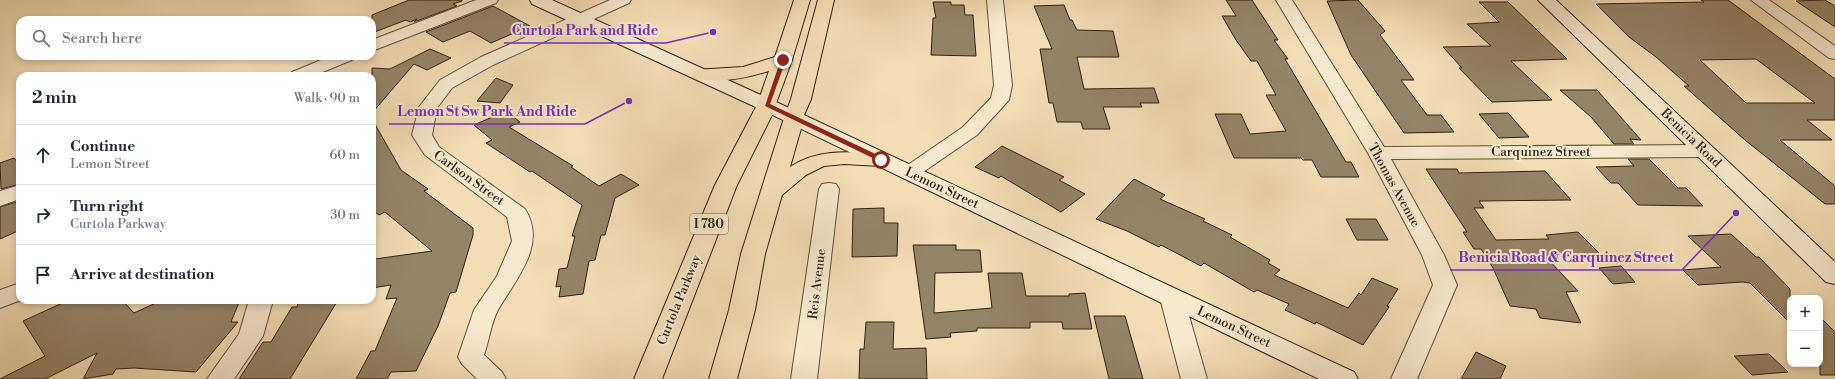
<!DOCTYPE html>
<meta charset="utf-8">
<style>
body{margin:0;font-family:"Libre Bodoni",serif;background:#f2f2f3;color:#1f2937}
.controls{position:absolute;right:12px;bottom:12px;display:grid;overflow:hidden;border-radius:8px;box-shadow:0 2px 6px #0003}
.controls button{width:36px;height:36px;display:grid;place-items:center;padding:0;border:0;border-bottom:1px solid #e0e1e3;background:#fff;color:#1f2937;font:20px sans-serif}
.stop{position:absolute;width:12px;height:12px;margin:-9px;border:3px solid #8f2418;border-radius:50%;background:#fff}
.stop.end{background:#8f2418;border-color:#fff;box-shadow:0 1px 4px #0008}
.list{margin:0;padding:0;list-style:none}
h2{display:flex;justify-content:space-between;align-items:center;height:52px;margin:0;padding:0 16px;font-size:17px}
h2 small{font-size:13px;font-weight:400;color:#747a83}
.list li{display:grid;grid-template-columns:26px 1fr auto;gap:12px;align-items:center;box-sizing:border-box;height:60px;padding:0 16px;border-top:1px solid #e0e1e3}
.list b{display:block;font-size:15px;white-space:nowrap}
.list p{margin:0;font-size:13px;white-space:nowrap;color:#747a83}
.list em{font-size:13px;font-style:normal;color:#747a83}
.icon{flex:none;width:22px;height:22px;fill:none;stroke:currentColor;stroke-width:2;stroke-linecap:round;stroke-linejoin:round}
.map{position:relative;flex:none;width:1835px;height:379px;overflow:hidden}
.search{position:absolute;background:#fff;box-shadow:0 2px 6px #0003;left:16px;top:16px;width:360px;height:44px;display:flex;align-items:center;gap:10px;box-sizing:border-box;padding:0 14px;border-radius:12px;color:#747a83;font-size:15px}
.panel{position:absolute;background:#fff;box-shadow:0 2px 6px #0003;left:16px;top:72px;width:360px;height:232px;border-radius:12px}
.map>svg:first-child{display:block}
.building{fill:#948467;stroke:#2e2313;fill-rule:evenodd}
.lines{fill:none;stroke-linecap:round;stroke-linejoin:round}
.street-casing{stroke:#5f523c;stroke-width:2}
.secondary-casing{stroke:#2e2313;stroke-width:2}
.primary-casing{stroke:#2e2313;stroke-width:2}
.highway-casing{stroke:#2e2313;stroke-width:2}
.street{fill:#f7e9cf;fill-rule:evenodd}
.secondary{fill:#f7e9cf;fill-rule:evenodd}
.primary{fill:#f3ddb5;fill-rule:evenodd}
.highway{fill:#f3ddb5;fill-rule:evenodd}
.route{fill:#8f2418}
.labels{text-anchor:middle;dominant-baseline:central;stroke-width:4;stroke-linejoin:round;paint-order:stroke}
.shield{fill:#f7e9cf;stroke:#6a5e4b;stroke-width:1}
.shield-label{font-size:12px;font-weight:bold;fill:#2e2313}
.street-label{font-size:13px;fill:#2e2313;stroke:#f7e9cf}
.leader{fill:none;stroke:#7b2cbf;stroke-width:1.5}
.callout-dot{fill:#7b2cbf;stroke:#f7e9cf;stroke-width:1.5}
.callout-label{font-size:14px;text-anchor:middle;font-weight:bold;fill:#7b2cbf;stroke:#f7e9cf;stroke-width:4;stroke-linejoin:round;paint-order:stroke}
</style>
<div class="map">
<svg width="1835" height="379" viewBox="0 0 1835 379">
<rect width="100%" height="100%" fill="#f3ddb5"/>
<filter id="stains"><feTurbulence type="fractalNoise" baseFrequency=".005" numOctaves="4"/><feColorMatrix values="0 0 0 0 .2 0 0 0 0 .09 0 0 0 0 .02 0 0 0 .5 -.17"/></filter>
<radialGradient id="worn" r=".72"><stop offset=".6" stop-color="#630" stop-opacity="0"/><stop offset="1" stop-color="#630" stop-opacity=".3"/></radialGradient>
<path class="building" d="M409 0H462V1L453 4 457 6 414 22 417 19 410 22 406 20 372 33V15Z
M1226 0H1252L1278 40H1274L1288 59H1285L1346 162H1351L1359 177H1321L1312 160H1303L1301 158H1234L1215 114H1241L1250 134 1286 131 1266 95H1276L1257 61H1251L1236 40 1222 16H1236Z
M1358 0 1385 31 1380 35 1414 80H1401L1427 115H1441L1454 132 1404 133 1351 55 1327 1Z
M1701 0H1728L1835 79V120H1807L1832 140H1780L1835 186V204H1825L1745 140 1684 86H1689L1656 57 1629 37 1596 4 1704 2ZM1756 59 1815 103H1746L1700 60Z
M1825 0 1835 6V27L1796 1Z
M933 2H951V5H964L965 15H973L976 56 931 55 933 18H936Z
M1479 2H1508L1567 59 1511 61 1552 100 1492 102 1459 68H1462L1443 47 1491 46 1467 24 1499 22Z
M1064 5 1070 20H1072L1077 30 1113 31 1119 57H1077L1084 89 1154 88 1159 103H1140L1142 107H1103L1110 129H1083L1081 122H1057L1053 103H1049L1040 49H1052L1034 6Z
M493 6 530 26 491 43 470 31 443 42 426 32Z
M430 49 451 58 427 70 414 64 372 113V68L390 69Z
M496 78 513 85 500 103 477 101Z
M1560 90H1597L1641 140 1630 139 1634 144H1614L1591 117Z
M506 111 520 122 509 127 573 166 571 167 599 186 621 174 639 185 615 198 605 235H601L595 260 589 261 583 294 559 297 561 286 556 287 559 269 567 268 575 236H572L582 205 532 171 530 172 486 143 492 140 474 125Z
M1508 113 1529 137 1499 138 1479 114Z
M372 119 401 170 428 189 424 191 473 228V235L456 292 450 293 438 326 416 371 391 372 387 379H356L371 351H375L397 298 386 299 391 285 372 288V271L375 259 432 251 385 212 379 215 372 210Z
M1002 146 1064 177 1059 180 1085 194 1061 212 1001 176 999 178 975 167Z
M14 158 20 165V184L1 189 0 163Z
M1628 159H1649L1678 188H1686L1703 206 1638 205 1618 183H1611L1596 167 1634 166Z
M1426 169H1457L1459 173 1545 171 1571 200 1479 201 1484 208H1474L1496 240 1549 239 1546 235 1578 232 1601 255 1545 256 1578 291 1566 292 1581 323 1540 318 1536 309 1510 306 1493 268 1481 249H1474L1463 232H1467Z
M1134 179 1165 195 1160 199 1205 219 1203 221 1232 235 1230 237 1270 260 1268 263 1280 270 1274 275 1348 308 1359 293 1361 295 1372 278 1398 289 1387 306 1389 307 1363 345 1316 322 1315 324 1285 310 1289 304 1257 290 1254 292 1204 263 1201 266 1161 245 1159 247 1127 231 1096 219Z
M20 201V230L0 239V207Z
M884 208V223H898L897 256 852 257 853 209Z
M1346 219H1376L1388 240H1357Z
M1731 234 1756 257H1759L1790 289V323L1750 283 1742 282 1698 285 1683 270 1721 267 1688 236Z
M913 245H956V250H980L982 272 935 273 934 313 992 308 988 273H1022L1026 296H1069V294L1085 293 1092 329H1063L1062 322H1030V328H977V331L950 333 951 337 926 339Z
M1621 266 1635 282 1613 284 1599 268Z
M69 300H122L134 313 162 300H240L231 322H238L196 372 134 368 116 369 113 374 83 379 97 353 45 379H0L45 356 23 321Z
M299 300H338L290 379H239L263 342H271L292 307H297Z
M1094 316H1125L1143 379H1109Z
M1820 317 1835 332V375H1820Z
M866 322H894L893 349 926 348 927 379H859L860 349H864Z
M1476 352 1506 366 1500 379H1461Z
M1769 354 1788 372 1752 375 1734 356Z"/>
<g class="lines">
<defs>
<path id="street" d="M476 0H498L496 3 372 51V40Z
M610 0H631L629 3 493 65 452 88 437 108 432 135 439 147 525 209C548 245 515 280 498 310 491 323 489 341 484 355L502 372 506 379H477L462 364 458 357 474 310 497 276 512 241 507 217 425 155 412 135 419 107 440 80 481 57Z
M987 0H1003L1012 85 1009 100 977 135 916 177 909 179 902 177 899 173 902 169 963 127 991 98 994 85Z
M1276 0H1292L1384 147 1704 145 1711 147 1714 151 1711 155 1704 157 1391 159 1444 255 1457 285 1417 379H1391L1433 285 1422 255 1368 153Z
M1751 0H1769L1835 46V59L1829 58Z
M331 56H355L352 60 313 76H289L292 72Z
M829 183 836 184 839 189 817 379H791L819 189 822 184Z
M20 185V199L0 206V191Z
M20 283V300H21L0 308V290Z
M1172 290 1180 292 1184 298 1207 379H1181L1160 298 1164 292Z
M249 300H273L263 336 234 379H207L239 334Z"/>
<path id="secondary" d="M530 0H552L774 101 1354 372 1358 379H1319L760 109 532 4Z
M1538 0H1556L1835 262V284L1826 282Z"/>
<path id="primary" d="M794 0H810L792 60 774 109 767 111 760 109 757 105 769 71C746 78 718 84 694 78L692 74 694 70 743 67 775 57Z
M818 0H834L811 99 801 122 794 124 787 122 784 118 791 99Z"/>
<path id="highway" d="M767 99 774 101 777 105 737 185 662 379H634L715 185 757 105 760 101Z
M794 112 801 114 804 118 790 167C819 148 849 152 881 154L888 156 892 160 888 164 881 166 844 164 824 166 806 175 782 195 765 254 755 310 737 379H709L729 310 741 254 784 118 787 114Z"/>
</defs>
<use href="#street" class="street-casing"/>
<use href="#secondary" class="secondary-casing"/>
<use href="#primary" class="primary-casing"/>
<use href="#highway" class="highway-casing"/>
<use href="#street" class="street"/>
<use href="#secondary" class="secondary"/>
<use href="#primary" class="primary"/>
<use href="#highway" class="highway"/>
</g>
<path class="route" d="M781 59 786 60 770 104 884 158V161H879L765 106Z"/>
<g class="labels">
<rect class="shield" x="690" y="214" width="38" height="20" rx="3"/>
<g class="shield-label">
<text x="709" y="224">I 780</text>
</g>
<g class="street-label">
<text transform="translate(1691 138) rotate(44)">Benicia Road</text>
<text x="1541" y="152">Carquinez Street</text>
<text transform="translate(469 178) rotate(36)">Carlson Street</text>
<text transform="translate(1394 185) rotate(61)">Thomas Avenue</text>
<text transform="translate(942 188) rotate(25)">Lemon Street</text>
<text transform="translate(817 284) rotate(-83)">Reis Avenue</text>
<text transform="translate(679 300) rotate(-68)">Curtola Parkway</text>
<text transform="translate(1234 327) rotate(25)">Lemon Street</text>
</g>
</g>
<path class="leader" d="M713 32L666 43H504M629 101L585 124H389M1736 213L1682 270H1450"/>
<g class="callout-dot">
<circle cx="713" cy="32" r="4"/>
<circle cx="629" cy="101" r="4"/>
<circle cx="1736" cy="213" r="4"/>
</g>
<g class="callout-label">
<text x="585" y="35">Curtola Park and Ride</text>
<text x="487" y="116">Lemon St Sw Park And Ride</text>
<text x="1566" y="262">Benicia Road &amp; Carquinez Street</text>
</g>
<rect width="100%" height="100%" filter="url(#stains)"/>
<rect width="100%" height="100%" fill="url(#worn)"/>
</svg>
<div class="controls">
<button>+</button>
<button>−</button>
</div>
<div class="stop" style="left:881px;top:160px"></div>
<div class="stop end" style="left:783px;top:60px"></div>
<div class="search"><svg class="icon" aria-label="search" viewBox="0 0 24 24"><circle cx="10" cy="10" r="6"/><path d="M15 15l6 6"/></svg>Search here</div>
<section class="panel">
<h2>2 min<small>Walk · 90 m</small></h2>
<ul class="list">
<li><svg class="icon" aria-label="ahead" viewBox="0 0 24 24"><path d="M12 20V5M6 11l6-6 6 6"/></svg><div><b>Continue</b><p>Lemon Street</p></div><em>60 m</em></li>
<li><svg class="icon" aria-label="right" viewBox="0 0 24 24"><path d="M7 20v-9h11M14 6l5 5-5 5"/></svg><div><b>Turn right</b><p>Curtola Parkway</p></div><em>30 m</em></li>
<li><svg class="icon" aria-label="arrive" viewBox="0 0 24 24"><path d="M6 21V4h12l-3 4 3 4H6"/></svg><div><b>Arrive at destination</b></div></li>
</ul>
</section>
</div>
